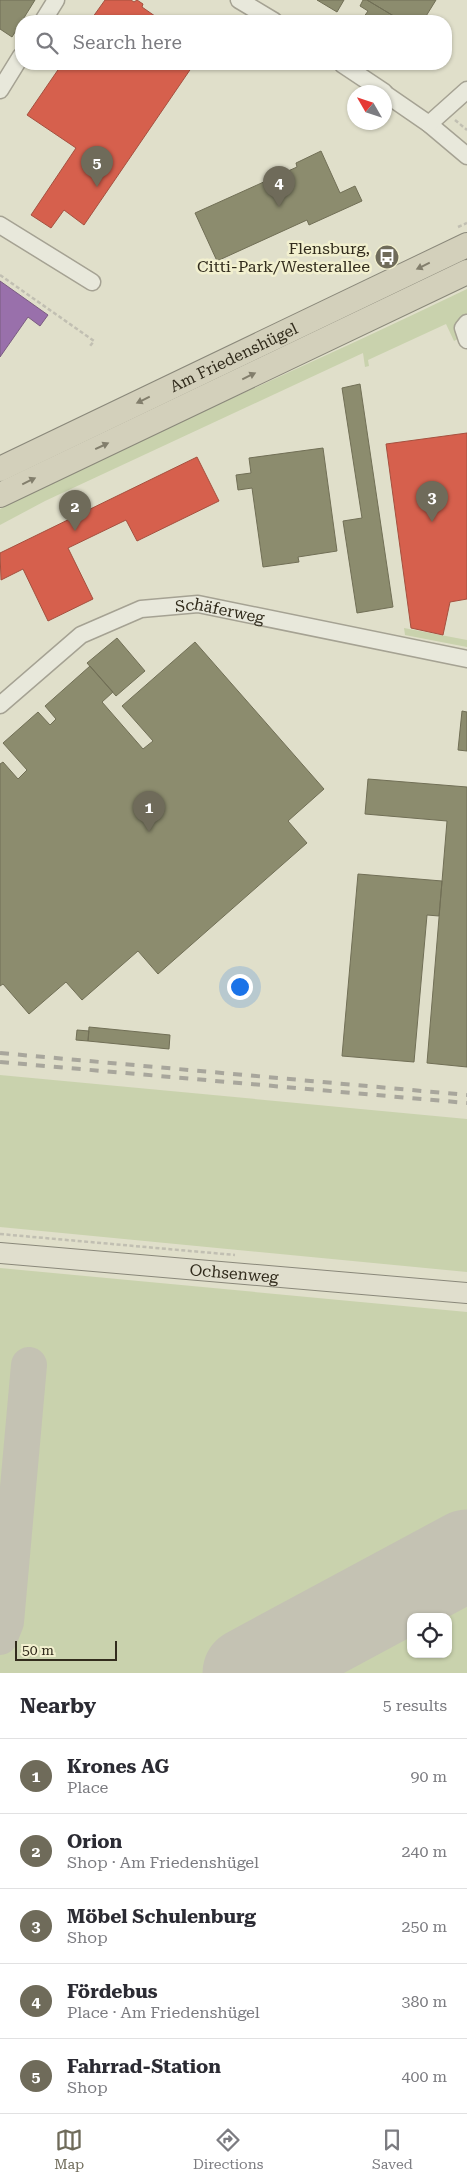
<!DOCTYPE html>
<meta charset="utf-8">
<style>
body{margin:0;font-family:"Roboto Serif",serif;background:#f7f7f7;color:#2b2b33}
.controls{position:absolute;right:15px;bottom:15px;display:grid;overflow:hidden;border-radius:10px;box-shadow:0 1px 4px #0004}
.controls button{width:45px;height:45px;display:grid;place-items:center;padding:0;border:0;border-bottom:1px solid #e1e1e2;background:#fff;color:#2b2b33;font:25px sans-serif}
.compass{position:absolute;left:347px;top:85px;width:45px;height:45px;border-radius:50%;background:#fff;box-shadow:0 1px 4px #0004;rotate:309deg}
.scale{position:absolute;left:15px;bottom:12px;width:102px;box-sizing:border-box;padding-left:5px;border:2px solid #322c1d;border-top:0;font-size:14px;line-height:18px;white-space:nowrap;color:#322c1d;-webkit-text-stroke:4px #f2f0cf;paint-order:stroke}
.you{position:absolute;left:239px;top:986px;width:18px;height:18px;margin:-12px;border:4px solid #fff;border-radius:50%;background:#1a73e8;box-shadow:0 0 0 8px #1a73e833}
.badge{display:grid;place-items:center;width:32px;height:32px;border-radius:50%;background:#6f6b5a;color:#fff;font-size:16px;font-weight:700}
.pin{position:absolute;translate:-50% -41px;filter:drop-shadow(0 1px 2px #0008)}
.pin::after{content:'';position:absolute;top:26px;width:18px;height:15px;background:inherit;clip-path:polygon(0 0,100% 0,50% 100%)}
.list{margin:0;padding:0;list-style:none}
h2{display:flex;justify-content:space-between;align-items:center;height:65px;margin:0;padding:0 20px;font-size:21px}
h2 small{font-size:16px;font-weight:400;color:#7c7c81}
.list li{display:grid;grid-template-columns:32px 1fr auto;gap:15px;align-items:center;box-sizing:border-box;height:75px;padding:0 20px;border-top:1px solid #e1e1e2}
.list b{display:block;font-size:19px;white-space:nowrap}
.list p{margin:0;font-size:16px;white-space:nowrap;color:#7c7c81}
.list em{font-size:16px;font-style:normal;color:#7c7c81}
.icon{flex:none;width:28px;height:28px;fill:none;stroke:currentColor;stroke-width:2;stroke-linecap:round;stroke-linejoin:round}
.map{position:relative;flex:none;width:467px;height:1673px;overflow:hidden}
.search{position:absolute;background:#fff;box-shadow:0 1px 4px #0004;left:15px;right:15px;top:15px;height:55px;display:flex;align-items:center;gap:12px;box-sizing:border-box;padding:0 18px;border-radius:20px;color:#7c7c81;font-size:19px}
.sheet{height:440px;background:#fff}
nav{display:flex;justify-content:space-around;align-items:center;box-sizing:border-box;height:70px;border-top:1px solid #e1e1e2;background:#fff;font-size:14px;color:#7c7c81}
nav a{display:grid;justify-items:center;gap:2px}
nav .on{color:#6f6b5a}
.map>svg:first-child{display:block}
.green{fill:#c9d2ad;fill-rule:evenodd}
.shops{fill:#d6604d;stroke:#a5503f}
.offices{fill:#9970ab;stroke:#7a5c80}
.industry{fill:#8c8c6e;stroke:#716f56}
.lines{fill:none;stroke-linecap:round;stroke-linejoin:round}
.taxiway{stroke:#c4c2b3;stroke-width:36}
.runway{stroke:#c4c2b3;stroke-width:91}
.minor-casing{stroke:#a5a293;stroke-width:19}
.major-casing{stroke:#8a887a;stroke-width:22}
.highway-casing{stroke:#8a887a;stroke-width:26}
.path{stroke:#c1bfb2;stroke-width:2.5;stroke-dasharray:4 2.5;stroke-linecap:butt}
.minor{stroke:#e8e8db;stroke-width:16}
.major{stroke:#e0decd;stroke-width:20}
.highway{stroke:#d3d0bb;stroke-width:24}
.rail{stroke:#a8a69c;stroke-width:4;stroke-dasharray:9 9;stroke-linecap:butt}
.oneway{fill:#827e6c}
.labels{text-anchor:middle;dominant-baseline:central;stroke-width:5;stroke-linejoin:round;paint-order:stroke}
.poi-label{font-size:16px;fill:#322c1d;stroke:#f2f0cf;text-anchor:end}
.street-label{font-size:16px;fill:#322c1d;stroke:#f2f0cf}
</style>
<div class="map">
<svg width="467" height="1673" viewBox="0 0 467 1673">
<rect width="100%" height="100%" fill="#e0dfca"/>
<path class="green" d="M467 289V315L462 337 454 341 446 324 368 360 369 366 365 367 363 353 45 501 0 525V509C153 431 312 364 467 289Z
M404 628 467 640V647L405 635Z
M0 1075 467 1119V1272L0 1227Z
M0 1268 467 1312V1673H0ZM411 1617H448V1654H411Z"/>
<path class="shops" d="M105 0H131L134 2 137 0 143 4 142 7 162 21H90Z
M62 64H194L84 225 64 210 51 228 31 215 76 148 27 115Z
M467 433V599L450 602 443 635 411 628 386 444Z
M197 457 219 501 137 541 126 520 68 548 93 599 48 621 23 569 1 580 0 553Z"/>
<path class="offices" d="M0 281 48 315 40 326 28 317 0 357Z"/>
<path class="industry" d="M0 0H35L12 37 0 29Z
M317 0H344L337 12Z
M363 0H367L402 21H361L368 11 360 6Z
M367 0H436L423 21H402Z
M321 151 340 193 355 186 362 201 309 225 307 220 217 261 195 213 297 167 296 163Z
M360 384 393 607 357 613 343 521 362 518 342 388Z
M323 448 337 551 298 557 299 562 263 567 252 488 238 490 236 475 251 473 249 458Z
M117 638 145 671 116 696 87 663Z
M195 642 324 789 288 821 307 843 158 974 138 951 82 1000 66 982 29 1014 3 984 0 986V764L3 762 18 779 27 770 3 743 38 712 50 725 56 719 45 706 90 666 113 692 102 702 143 749 153 741 122 706Z
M462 711 467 712V751L458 750Z
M368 779 467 787V1067L427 1063 447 821 365 814Z
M358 874 442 881 439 916 427 915 414 1062 342 1056Z
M89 1027 170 1035 169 1049 88 1041Z
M77 1030 89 1031 88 1041 76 1040Z"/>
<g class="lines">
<path class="taxiway" d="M0 1637 6 1622 29 1365"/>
<path class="runway" d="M248 1673 467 1555"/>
<defs>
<g id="minor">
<path d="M239 0 274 21"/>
<path d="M43 21 56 0"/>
<path d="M342 64 384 92"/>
<path d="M0 90 21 56"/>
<path d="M384 93 429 124 467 156"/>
<path d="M429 124 467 90"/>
<path d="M0 225 92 282"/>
<path d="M467 323 463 328 467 340"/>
<path id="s1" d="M0 705 81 635 141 609 198 604 467 659"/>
</g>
<g id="major">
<path id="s2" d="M0 1253 467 1293"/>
</g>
<g id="highway">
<path id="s3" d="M0 469 467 245"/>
<path d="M0 495 467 272"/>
</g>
</defs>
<use href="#minor" class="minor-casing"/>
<use href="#major" class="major-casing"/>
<use href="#highway" class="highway-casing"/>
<path class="path" d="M455 120 467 130
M458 227 467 223
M0 275 94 341 90 346
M0 1234 235 1255"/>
<use href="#minor" class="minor"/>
<use href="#major" class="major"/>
<use href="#highway" class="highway"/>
<path class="rail" d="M0 1053 467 1095
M0 1062 467 1103"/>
</g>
<defs><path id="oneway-solid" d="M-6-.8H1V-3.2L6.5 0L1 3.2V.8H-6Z" transform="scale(1.25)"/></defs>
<g class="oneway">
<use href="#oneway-solid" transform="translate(423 266) rotate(154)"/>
<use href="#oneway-solid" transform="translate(249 376) rotate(-26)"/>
<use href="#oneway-solid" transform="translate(143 400) rotate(154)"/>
<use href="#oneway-solid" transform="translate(102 446) rotate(-25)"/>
<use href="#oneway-solid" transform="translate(29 481) rotate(-26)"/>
</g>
<defs>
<symbol id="bus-disc" viewBox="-11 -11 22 22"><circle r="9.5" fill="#6f6b5a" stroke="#f2f0cf"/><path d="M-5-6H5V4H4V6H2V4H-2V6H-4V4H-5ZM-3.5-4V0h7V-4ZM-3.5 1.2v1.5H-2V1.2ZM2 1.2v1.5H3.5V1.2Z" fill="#fff"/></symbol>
</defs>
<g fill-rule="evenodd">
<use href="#bus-disc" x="373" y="243" width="28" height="28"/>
</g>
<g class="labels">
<g class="poi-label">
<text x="370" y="248">Flensburg,<tspan x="370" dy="18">Citti-Park/Westerallee</tspan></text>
</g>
<g class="street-label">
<text stroke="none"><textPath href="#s3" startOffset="259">Am Friedenshügel</textPath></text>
<text stroke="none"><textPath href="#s1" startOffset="252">Schäferweg</textPath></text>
<text stroke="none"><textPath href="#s2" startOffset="235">Ochsenweg</textPath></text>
</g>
</g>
</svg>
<div class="controls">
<button><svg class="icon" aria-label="locate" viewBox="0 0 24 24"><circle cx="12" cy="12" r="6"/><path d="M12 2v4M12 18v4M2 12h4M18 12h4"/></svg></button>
</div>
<svg class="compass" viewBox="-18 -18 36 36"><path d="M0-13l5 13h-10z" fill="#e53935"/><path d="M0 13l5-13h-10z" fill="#7c7c81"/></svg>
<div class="scale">50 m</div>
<div class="you"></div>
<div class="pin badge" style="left:149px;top:832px">1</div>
<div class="pin badge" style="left:75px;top:531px">2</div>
<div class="pin badge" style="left:432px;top:522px">3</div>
<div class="pin badge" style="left:279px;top:207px">4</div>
<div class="pin badge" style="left:97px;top:187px">5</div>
<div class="search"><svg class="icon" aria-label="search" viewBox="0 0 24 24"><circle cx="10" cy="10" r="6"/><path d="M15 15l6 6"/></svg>Search here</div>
</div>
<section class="sheet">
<h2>Nearby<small>5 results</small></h2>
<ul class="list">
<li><span class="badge">1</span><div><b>Krones AG</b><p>Place</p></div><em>90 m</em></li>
<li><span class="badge">2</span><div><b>Orion</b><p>Shop · Am Friedenshügel</p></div><em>240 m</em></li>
<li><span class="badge">3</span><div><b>Möbel Schulenburg</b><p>Shop</p></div><em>250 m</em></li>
<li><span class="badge">4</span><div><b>Fördebus</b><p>Place · Am Friedenshügel</p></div><em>380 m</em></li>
<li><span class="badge">5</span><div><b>Fahrrad-Station</b><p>Shop</p></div><em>400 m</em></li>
</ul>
</section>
<nav>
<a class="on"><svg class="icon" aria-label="map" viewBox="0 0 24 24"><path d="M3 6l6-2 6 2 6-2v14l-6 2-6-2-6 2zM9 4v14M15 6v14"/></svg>Map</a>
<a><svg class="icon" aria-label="directions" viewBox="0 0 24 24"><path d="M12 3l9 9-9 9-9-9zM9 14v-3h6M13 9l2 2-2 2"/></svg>Directions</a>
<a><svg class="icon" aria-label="saved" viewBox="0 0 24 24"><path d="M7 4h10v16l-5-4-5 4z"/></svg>Saved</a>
</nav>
